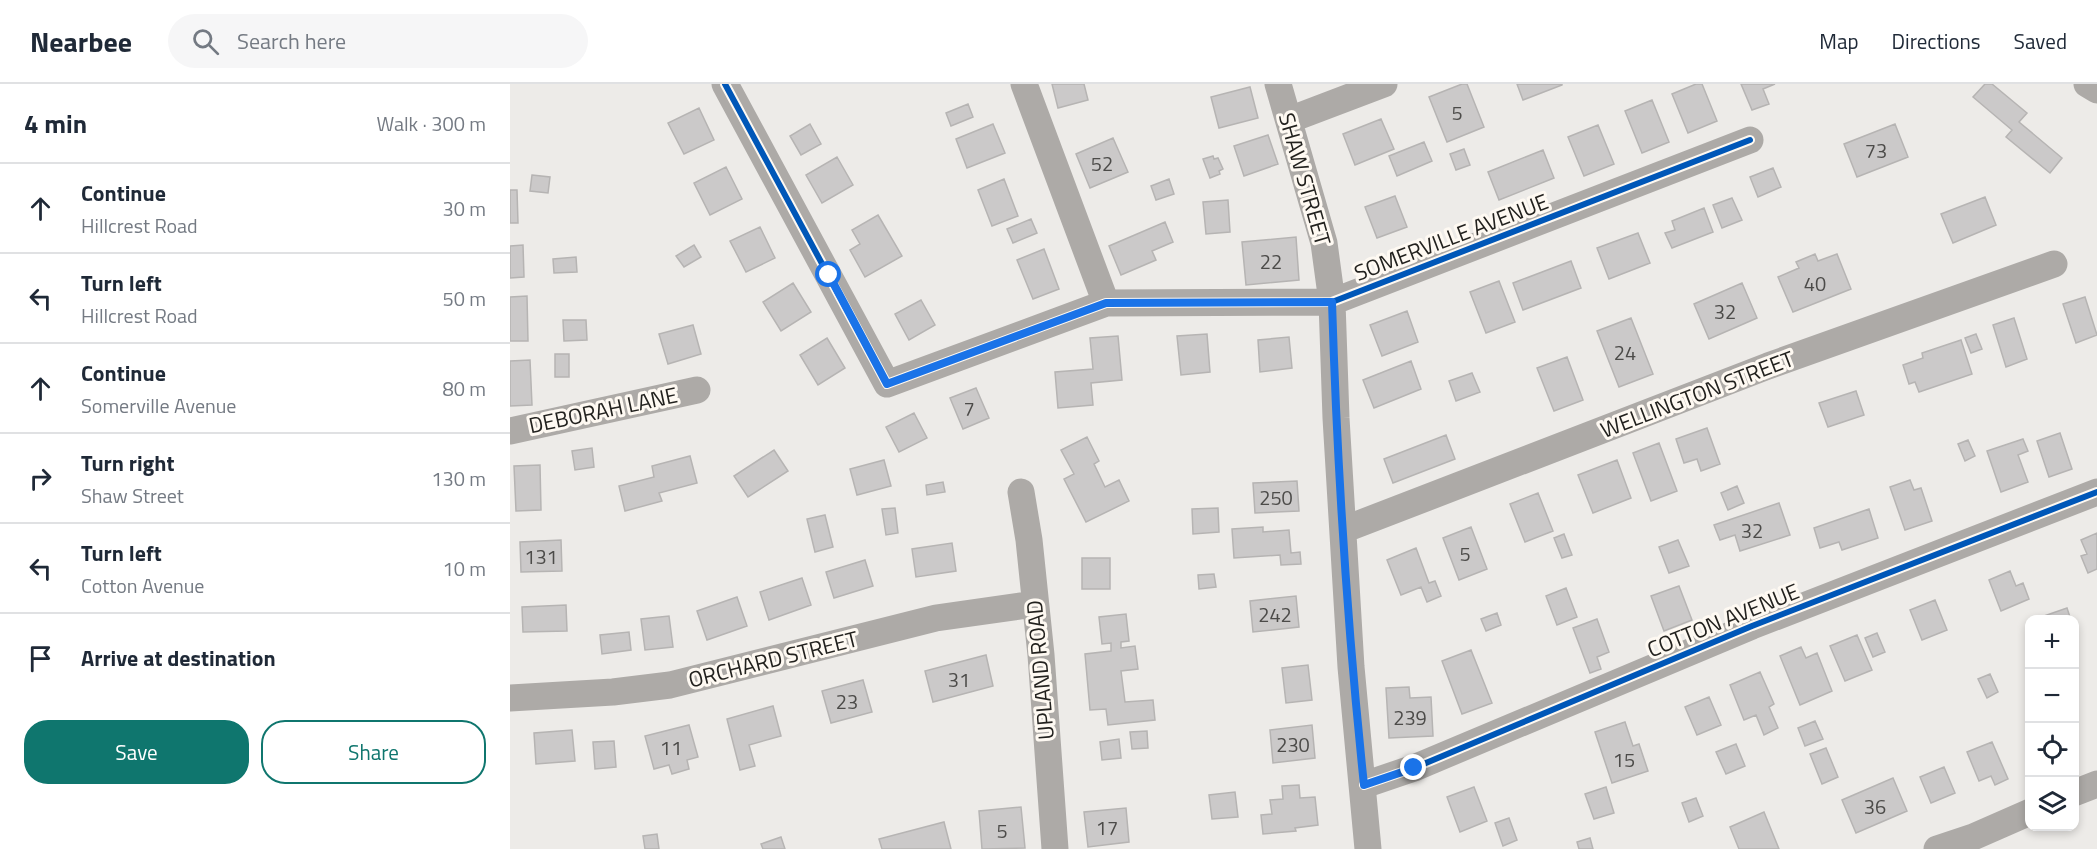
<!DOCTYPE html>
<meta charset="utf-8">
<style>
body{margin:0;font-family:"Titillium Web",sans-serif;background:#f6f6f7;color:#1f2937}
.controls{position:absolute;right:18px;bottom:18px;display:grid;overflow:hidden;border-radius:12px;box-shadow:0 3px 9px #0003}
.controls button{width:54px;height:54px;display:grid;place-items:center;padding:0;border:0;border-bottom:2px solid #e0e1e3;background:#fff;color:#1f2937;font:30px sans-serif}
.stop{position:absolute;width:18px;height:18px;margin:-14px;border:4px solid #1a73e8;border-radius:50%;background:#fff}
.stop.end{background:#1a73e8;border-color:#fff;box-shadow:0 2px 6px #0008}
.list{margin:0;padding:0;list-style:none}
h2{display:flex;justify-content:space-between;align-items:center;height:78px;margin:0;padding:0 24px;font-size:26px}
h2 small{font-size:20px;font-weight:400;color:#747a83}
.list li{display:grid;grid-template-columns:39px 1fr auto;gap:18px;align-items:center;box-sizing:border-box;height:90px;padding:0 24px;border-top:2px solid #e0e1e3}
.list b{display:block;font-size:22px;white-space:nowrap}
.list p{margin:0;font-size:20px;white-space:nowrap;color:#747a83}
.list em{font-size:20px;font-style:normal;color:#747a83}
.actions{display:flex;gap:12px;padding:18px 24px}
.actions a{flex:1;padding:14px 0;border:2px solid #0f766e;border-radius:24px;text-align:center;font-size:21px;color:#0f766e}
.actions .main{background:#0f766e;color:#fff}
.icon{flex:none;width:33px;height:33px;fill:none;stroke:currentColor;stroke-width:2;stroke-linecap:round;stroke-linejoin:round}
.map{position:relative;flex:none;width:1587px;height:765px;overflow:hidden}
header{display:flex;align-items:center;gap:36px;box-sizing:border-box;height:84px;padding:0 30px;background:#fff;border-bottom:2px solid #e0e1e3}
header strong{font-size:28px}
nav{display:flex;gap:33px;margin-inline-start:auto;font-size:21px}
.search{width:420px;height:54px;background:#f6f6f7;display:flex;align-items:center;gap:15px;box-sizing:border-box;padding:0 21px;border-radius:33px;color:#747a83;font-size:22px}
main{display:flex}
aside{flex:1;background:#fff}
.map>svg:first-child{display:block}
.building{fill:#cbc9c9;stroke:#b6b4b3;stroke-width:1.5}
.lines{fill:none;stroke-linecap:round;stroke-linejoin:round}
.minor{stroke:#adaaa7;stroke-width:27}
.cycleway-casing{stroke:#fef9f2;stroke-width:10}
.cycleway{stroke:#0057b8;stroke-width:6}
.route{stroke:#1a73e8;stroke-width:8}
.labels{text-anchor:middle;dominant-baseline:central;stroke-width:6;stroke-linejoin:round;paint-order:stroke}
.number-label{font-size:20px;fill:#4c4b49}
.street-label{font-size:22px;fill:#22211e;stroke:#fef9f2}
</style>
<header>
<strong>Nearbee</strong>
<div class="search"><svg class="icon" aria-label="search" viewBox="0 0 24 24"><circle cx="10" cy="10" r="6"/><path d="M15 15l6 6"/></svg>Search here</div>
<nav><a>Map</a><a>Directions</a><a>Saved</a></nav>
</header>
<main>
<aside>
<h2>4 min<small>Walk · 300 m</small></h2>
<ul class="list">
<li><svg class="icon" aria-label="ahead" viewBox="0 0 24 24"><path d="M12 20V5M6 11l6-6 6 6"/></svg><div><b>Continue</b><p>Hillcrest Road</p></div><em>30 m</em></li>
<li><svg class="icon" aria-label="left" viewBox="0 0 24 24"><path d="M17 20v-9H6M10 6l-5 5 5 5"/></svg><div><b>Turn left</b><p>Hillcrest Road</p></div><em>50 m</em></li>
<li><svg class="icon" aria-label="ahead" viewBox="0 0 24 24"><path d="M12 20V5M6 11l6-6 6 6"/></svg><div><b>Continue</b><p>Somerville Avenue</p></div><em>80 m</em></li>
<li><svg class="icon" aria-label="right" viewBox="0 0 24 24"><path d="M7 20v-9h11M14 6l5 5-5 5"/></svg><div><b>Turn right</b><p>Shaw Street</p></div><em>130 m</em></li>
<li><svg class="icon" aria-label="left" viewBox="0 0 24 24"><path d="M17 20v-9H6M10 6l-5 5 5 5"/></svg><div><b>Turn left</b><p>Cotton Avenue</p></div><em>10 m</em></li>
<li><svg class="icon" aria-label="arrive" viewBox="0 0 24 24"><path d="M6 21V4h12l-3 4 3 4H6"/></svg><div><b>Arrive at destination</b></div></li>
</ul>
<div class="actions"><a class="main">Save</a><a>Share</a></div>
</aside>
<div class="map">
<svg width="1587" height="765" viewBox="0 0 1587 765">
<rect width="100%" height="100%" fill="#edebe8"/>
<path class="building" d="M542 0H574L578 16 548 24Z
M952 0H957L974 43 937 58 919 13Z
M1007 0H1052V1L1013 16Z
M1186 0H1192L1207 37 1178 49 1162 10Z
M1231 0H1265L1253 5 1259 20 1242 26Z
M1475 0H1482L1517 29 1509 38 1552 74 1540 89 1496 53 1502 46 1463 13Z
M740 3 748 34 709 44 701 13Z
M1142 16 1159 58 1132 69 1115 27Z
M458 20 463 33 441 42 436 29Z
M189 24 204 56 174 70 158 39Z
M871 35 884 65 845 81 833 50Z
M300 40 311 60 291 71 280 52Z
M483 40 495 69 457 84 446 55Z
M1385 40 1398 73 1347 93 1334 60Z
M1088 41 1104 80 1074 92 1058 53Z
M758 51 768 80 734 92 724 62Z
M603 54 618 88 580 104 566 70Z
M914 58 922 77 887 92 879 72Z
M954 65 960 81 946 86 940 70Z
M1033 66 1044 94 989 116 978 88Z
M703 72 704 75 708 74 713 85 709 87 710 90 700 94 693 75Z
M327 73 343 101 312 119 296 91Z
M216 83 232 115 200 131 184 99Z
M1263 84 1271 103 1248 113 1240 93Z
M22 91 40 93 38 109 20 107Z
M494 95 508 132 482 142 468 106Z
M659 95 664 110 646 116 641 102Z
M0 106H7L8 139H0Z
M885 112 897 143 867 154 855 123Z
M1475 113 1486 141 1443 159 1431 130Z
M1222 114 1232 136 1212 144 1203 121Z
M718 116 720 148 696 150 693 118Z
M1194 124 1203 148 1162 164 1155 149 1165 146 1162 137Z
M368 131 392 172 355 193 340 166 350 160 342 146Z
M521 135 527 149 503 159 497 145Z
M655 138 663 158 642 167 646 176 611 191 599 162Z
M250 143 265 174 236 188 220 157Z
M1128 149 1140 179 1099 195 1087 164Z
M786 153 789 196 736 201 732 158Z
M13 161 14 193 0 194V162Z
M184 161 191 173 174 183 166 172Z
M534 165 549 205 523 215 507 176Z
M1305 170 1308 177 1327 170 1341 205 1283 228 1268 193 1289 184 1286 178Z
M66 173 67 188 44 189 43 175Z
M1061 177 1071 204 1013 226 1003 199Z
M989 197 1005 238 976 249 960 208Z
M283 199 301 228 271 247 253 218Z
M1232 199 1247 234 1199 255 1184 220Z
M17 212 18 257H0V213Z
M1575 213 1587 251 1566 259 1553 220Z
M411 216 425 241 399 256 385 230Z
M897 227 908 258 872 272 860 241Z
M1121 234 1143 290 1109 303 1087 247Z
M1504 234 1517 275 1496 283 1483 241Z
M53 236H76L77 256 54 257Z
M183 241 191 270 158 280 149 250Z
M697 250 700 288 671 291 667 252Z
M1466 250 1472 265 1461 269 1455 254Z
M608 252 612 296 581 299 583 321 548 324 545 288 583 285 580 254Z
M779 253 782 284 750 288 748 256Z
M317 254 335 284 308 301 290 271Z
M1451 256 1462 290 1409 308 1405 298 1399 300 1393 281 1413 274 1412 269Z
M45 270H59V293H45Z
M1057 273 1073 316 1044 327 1027 284Z
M20 276 22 321 0 322V277Z
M901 277 911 305 864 324 853 296Z
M962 289 970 308 946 317 939 297Z
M466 304 479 334 453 345 440 314Z
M1346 307 1354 331 1318 343 1309 319Z
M404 329 417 354 389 368 376 343Z
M1197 344 1210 380 1191 387 1187 375 1174 379 1166 355Z
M1550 349 1562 385 1539 393 1527 357Z
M936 351 945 375 883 399 874 375Z
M577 353 589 377 584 380 595 403 609 396 619 417 576 438 554 395 564 390 551 366Z
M1513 355 1518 367 1508 371 1518 398 1491 408 1477 367Z
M1458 356 1465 372 1455 377 1448 360Z
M1149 359 1167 407 1141 417 1123 369Z
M82 364 84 383 65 386 62 367Z
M264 366 278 387 238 413 224 392Z
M180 372 187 399 149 409 152 417 115 427 109 402 144 393 142 382Z
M374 376 381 402 347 411 340 385Z
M1107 376 1121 414 1083 429 1068 391Z
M30 381 31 426 6 427 4 382Z
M1400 396 1404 406 1411 404 1422 437 1395 446 1380 403Z
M787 397 789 427 745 429 743 399Z
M433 398 435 408 417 411 416 401Z
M1227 402 1234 419 1218 426 1211 409Z
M1028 409 1043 447 1015 458 1000 420Z
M1269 419 1280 451 1230 467 1225 451 1210 456 1204 441Z
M385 424 388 449 376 451 372 425Z
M708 424 709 448 683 450 682 425Z
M1359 425 1368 454 1332 466 1329 458 1310 464 1304 444Z
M315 431 323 463 305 468 297 435Z
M753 443V448L779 446 781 469 790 468 791 480 771 481 770 471 724 474 722 445Z
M961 443 977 485 949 496 933 454Z
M1587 449V485L1578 489 1571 472 1577 470 1571 456Z
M1054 450 1062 471 1052 474 1044 454Z
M51 456 52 487 11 488 10 458Z
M1168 456 1179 482 1159 489 1149 463Z
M442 459 446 487 406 493 402 465Z
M906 464 919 499 925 497 931 512 917 518 911 503 891 511 877 476Z
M572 474H600V505H572Z
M355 476 363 502 324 514 316 488Z
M1500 487 1506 502 1513 499 1519 515 1491 527 1479 496Z
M704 490 706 503 689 505 688 491Z
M292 494 301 521 259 536 250 508Z
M1169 502 1182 536 1154 547 1141 512Z
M1056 504 1067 533 1047 541 1036 512Z
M786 512 789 543 743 548 740 517Z
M227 513 237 542 197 556 187 527Z
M1425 516 1437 546 1412 556 1400 526Z
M56 521 57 547 13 548 12 523Z
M1557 524 1561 536H1531V533Z
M987 529 991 541 976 547 971 535Z
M616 530 619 557 611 558V564L625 562 628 585 611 587 615 618 643 616 645 636 598 641 596 625 580 626 575 570 601 567V559L592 560 589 533Z
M159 532 163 563 135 566 131 535Z
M1087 535 1099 568 1087 573 1091 585 1080 589 1063 544Z
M119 548 121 566 92 570 90 551Z
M1367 549 1375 568 1363 573 1355 554Z
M1347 551 1362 586 1335 597 1320 562Z
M1291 563 1296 574 1307 569 1322 607 1290 621 1270 572Z
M961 566 982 619 952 630 932 577Z
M476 571 483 602 423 618 415 587Z
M798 581 802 616 776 619 772 584Z
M1250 588 1264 620 1259 623 1268 644 1254 651 1246 631 1234 636 1220 601Z
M1480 590 1488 608 1477 614 1468 595Z
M353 596 362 628 321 639 312 607Z
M899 603 900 614 921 613 923 652 879 654 876 604Z
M1199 613 1211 641 1187 651 1175 623Z
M263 622 271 652 239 661 245 682 230 686 217 635Z
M1305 637 1313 655 1295 662 1288 644Z
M1115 638 1123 662 1129 660 1138 687 1102 699 1085 648Z
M179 641 188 673 177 676 179 685 162 690 159 681 144 685 135 652Z
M802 641 805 674 763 679 760 646Z
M62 646 65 677 26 680 24 649Z
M637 647 638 664 622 665 620 648Z
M609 655 611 674 592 676 590 658Z
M104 657 106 683 85 685 83 658Z
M1482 658 1498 695 1485 701 1481 692 1469 697 1457 668Z
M1226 660 1235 682 1216 690 1206 668Z
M1316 664 1328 693 1312 700 1300 670Z
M1434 683 1445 709 1421 719 1410 693Z
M1383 694 1397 727 1346 749 1332 716Z
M789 701 790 714 805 713 808 741 785 744 786 747 753 750 751 731 762 730 760 716 773 715 772 702Z
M964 703 977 737 950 748 937 713Z
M1096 703 1104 729 1084 735 1075 710Z
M725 708 728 733 702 735 699 711Z
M1186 714 1193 732 1179 738 1172 719Z
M511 723 515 764 472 765 469 727Z
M616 724 619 758 578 763 574 728Z
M1254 728 1269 765H1229L1220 743Z
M999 734 1007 756 993 762 985 739Z
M434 738 441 765H372L369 755Z
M147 750 149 765H135L133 752Z
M271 753 275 765H253L251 760Z
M1080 754 1083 765H1069L1067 758Z"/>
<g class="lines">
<path class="minor" d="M215 0 377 300 596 219 822 218 1240 56
M514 0 596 219
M768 0 814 159 822 218 826 334 841 583 858 765
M1577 0 1587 6
M779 36 874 0
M0 347 187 306
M511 408 519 456 531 571 545 765
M833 446 1258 282 1544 180
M0 614 103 608 160 601 426 534 524 520
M854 701 904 684 1242 542 1587 408
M1564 709 1587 700
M1427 765 1463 753 1520 728"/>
<defs>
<path id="cycleway" d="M215 0 377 300 596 219 822 218 1240 56
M854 701 904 684 1242 542 1587 408"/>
</defs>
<use href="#cycleway" class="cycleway-casing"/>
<use href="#cycleway" class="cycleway"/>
</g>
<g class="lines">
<path class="route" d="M319 191 377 300 596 219 822 218C827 379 837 540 854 701L904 684"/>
</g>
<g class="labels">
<g class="number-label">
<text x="947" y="28">5</text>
<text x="1366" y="66">73</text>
<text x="592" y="79">52</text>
<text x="761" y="177">22</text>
<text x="1305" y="199">40</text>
<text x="1215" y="227">32</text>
<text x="1115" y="268">24</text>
<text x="459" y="324">7</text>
<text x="766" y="413">250</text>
<text x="1242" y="446">32</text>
<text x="955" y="469">5</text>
<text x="31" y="472">131</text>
<text x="765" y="530">242</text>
<text x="449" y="595">31</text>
<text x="337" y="617">23</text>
<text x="900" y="633">239</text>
<text x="783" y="660">230</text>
<text x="161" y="663">11</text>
<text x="1114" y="675">15</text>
<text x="1365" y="722">36</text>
<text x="597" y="743">17</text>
<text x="492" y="746">5</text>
</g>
<g class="street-label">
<text transform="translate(795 95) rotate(74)">SHAW STREET</text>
<text transform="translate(941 153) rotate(-21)">SOMERVILLE AVENUE</text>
<text transform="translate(1187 310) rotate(-21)">WELLINGTON STREET</text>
<text transform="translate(93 326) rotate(-12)">DEBORAH LANE</text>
<text transform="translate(1213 536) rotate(-22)">COTTON AVENUE</text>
<text transform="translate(263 575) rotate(-14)">ORCHARD STREET</text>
<text transform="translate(530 586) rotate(-95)">UPLAND ROAD</text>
</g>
</g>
</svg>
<div class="controls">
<button>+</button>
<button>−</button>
<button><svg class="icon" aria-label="locate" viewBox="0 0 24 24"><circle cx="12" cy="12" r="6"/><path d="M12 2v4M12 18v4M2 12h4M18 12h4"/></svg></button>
<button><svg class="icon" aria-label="layers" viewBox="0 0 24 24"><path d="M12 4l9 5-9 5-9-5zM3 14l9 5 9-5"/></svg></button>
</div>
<div class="stop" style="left:319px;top:191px"></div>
<div class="stop end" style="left:904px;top:684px"></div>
</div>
</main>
